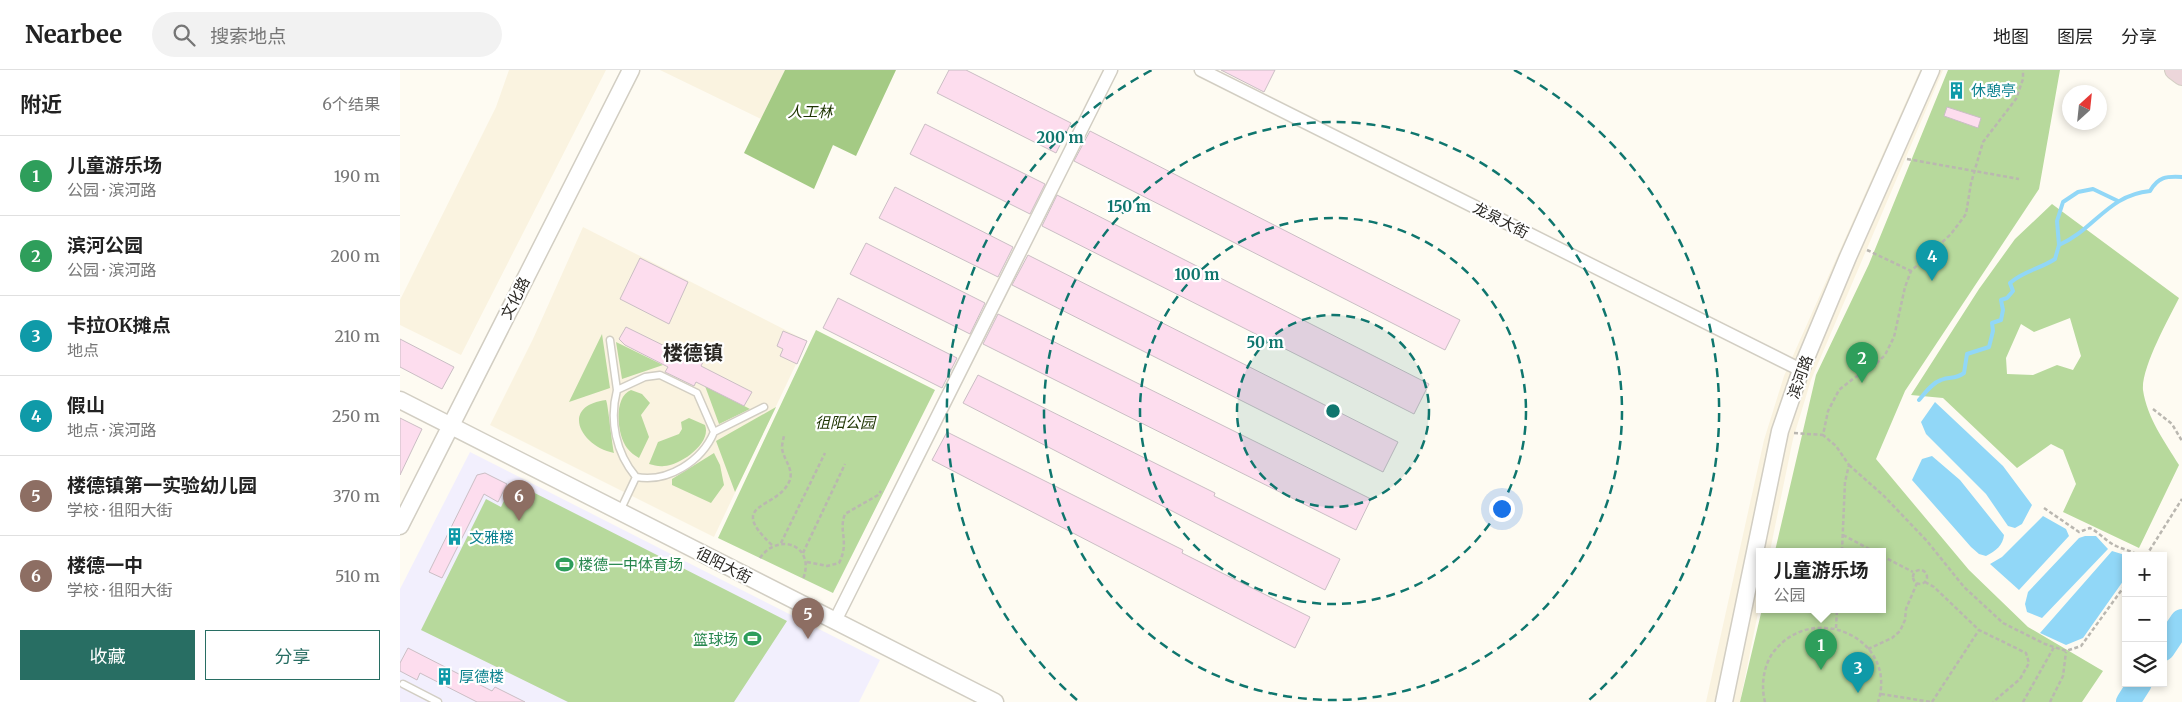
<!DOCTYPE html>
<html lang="zh">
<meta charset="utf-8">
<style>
body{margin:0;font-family:Merriweather,"Noto Sans SC",serif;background:#f2f2f2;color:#222}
.controls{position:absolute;right:15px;bottom:15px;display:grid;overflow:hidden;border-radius:0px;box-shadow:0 2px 8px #0003}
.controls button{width:45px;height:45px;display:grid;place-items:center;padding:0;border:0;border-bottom:1px solid #e0e0e0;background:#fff;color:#222;font:25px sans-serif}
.compass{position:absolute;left:1662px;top:15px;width:45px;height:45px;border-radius:50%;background:#fff;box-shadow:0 2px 8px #0003;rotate:27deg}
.you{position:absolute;left:1101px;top:438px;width:18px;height:18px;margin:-12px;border:4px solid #fff;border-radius:50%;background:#1a73e8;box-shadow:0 0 0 8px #1a73e833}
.badge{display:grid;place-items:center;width:32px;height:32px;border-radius:50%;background:#286e63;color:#fff;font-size:16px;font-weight:700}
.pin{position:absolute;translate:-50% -41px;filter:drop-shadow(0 1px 2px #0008)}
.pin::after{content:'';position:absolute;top:26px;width:18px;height:15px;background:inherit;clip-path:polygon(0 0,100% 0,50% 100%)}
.popup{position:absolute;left:1356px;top:478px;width:130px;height:65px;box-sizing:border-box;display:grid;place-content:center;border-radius:0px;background:#fff;filter:drop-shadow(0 1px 4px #0005);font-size:16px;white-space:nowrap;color:#767676}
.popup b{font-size:19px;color:#222}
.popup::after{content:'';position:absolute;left:50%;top:100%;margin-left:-10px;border:10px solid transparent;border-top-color:#fff}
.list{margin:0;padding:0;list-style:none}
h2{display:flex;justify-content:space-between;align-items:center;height:65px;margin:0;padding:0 20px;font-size:21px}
h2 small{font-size:16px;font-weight:400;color:#767676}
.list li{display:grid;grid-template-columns:32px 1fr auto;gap:15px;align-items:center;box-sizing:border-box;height:80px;padding:0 20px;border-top:1px solid #e0e0e0}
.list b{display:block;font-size:19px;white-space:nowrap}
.list p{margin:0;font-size:16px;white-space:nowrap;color:#767676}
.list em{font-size:16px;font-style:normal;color:#767676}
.actions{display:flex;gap:10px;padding:15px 20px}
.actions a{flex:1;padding:11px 0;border:1px solid #286e63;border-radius:0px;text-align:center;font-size:18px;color:#286e63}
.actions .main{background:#286e63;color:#fff}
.icon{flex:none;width:28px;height:28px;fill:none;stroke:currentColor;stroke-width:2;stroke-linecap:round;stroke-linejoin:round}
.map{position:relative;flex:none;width:1782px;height:632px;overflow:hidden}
header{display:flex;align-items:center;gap:30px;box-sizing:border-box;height:70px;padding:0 25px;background:#fff;border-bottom:1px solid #e0e0e0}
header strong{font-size:24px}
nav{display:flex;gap:28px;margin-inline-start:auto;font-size:18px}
.search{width:350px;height:45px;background:#f2f2f2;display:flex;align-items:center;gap:12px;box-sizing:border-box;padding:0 18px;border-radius:28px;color:#767676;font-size:19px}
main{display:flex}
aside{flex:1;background:#fff}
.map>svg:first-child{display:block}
.built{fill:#faf3e0}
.education{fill:#f2effd}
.green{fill:#b7d99c;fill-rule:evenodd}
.forest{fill:#a4ca84}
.water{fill:#91d7f7}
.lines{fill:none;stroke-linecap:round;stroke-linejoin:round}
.stream{stroke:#91d7f7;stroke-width:4}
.river{stroke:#91d7f7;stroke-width:24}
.building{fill:#fdddee;stroke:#cabec4}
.service-casing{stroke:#d2cec3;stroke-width:9}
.minor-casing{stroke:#d2cec3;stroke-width:15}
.tertiary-casing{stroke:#d2cec3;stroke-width:19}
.secondary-casing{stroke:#d2cec3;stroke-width:20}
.path{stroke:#bab7b0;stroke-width:2.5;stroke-dasharray:4 2.5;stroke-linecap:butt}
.service{stroke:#fff;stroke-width:6}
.minor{stroke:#fff;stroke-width:12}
.tertiary{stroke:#fff;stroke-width:16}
.secondary{stroke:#ecd6da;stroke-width:18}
.ring{fill:none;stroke:#0f766e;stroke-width:2.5;stroke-dasharray:9 6}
.labels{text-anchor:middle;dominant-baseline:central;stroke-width:4.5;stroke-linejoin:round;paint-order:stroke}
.culture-label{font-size:15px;fill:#0d838f;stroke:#fff;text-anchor:start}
.park-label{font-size:15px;font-style:italic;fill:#1d3401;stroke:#fff}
.street-label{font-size:15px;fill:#292723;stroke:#fff}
.leisure-label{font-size:15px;fill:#27864d;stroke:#fff;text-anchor:start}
.district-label{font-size:20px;font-weight:bold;fill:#292723;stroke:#fff}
.centre{fill:#0f766e;stroke:#fff;stroke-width:2.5}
.ring-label{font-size:15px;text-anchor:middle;font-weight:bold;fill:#0f766e;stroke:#fff;stroke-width:4.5;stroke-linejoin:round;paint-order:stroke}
</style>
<header>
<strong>Nearbee</strong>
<div class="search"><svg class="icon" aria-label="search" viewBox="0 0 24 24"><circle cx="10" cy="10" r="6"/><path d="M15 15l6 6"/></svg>搜索地点</div>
<nav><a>地图</a><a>图层</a><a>分享</a></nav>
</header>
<main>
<aside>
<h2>附近<small>6个结果</small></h2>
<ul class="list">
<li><span class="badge" style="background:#2e9e5b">1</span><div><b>儿童游乐场</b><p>公园 · 滨河路</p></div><em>190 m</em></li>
<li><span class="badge" style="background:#2e9e5b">2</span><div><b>滨河公园</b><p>公园 · 滨河路</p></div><em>200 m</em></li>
<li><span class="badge" style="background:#0f9aa8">3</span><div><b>卡拉OK摊点</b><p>地点</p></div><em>210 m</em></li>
<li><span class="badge" style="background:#0f9aa8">4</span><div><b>假山</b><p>地点 · 滨河路</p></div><em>250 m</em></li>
<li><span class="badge" style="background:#8d6e63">5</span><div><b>楼德镇第一实验幼儿园</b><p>学校 · 徂阳大街</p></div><em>370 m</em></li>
<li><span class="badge" style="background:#8d6e63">6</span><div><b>楼德一中</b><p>学校 · 徂阳大街</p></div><em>510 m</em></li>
</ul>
<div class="actions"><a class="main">收藏</a><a>分享</a></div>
</aside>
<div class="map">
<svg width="1782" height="632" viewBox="0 0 1782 632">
<rect width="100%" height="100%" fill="#fefbf2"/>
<path class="built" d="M109 0H206L61 285 0 255V230L96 37Z
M260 0H385L361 49Z
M1520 0H1543L1411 310 1393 369 1370 481H1360V533L1340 632H1306L1364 370 1384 306Z
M183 157 407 271 314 467 90 355 133 269Z"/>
<path class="education" d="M70 382 480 590 459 632H0V519Z"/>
<path class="green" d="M1548 0H1660L1639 119 1505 321 1476 389 1569 500 1628 557 1703 601 1682 632H1340L1362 539H1482V481H1375L1416 305 1469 194Z
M1652 134 1779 228C1769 248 1741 298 1743 320 1747 348 1765 372 1779 395L1739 478 1663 442 1676 414 1663 380 1651 374 1617 398 1543 328 1511 325 1579 219 1615 169ZM1670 248 1681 286 1673 300 1657 295 1633 305 1607 304 1606 288 1621 254 1634 262Z
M416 260 535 320 433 523 318 468Z
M202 264 210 318 169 332Z
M216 272 263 295 222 309Z
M305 316 350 339 319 354Z
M231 320 242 324 250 333 241 345 249 367 239 388C234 385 230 382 227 378 217 365 213 327 231 320Z
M206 330C208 334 212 374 214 383 181 377 159 336 206 330Z
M376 337 335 422 316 371Z
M289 348 305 355C312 373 281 395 264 396 259 397 254 395 249 394L258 372 279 364 282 359 281 352Z
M314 383 320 395 324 415 311 433 272 415V409Z
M113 412 387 551 334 632H168L21 560 86 429 101 437Z"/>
<path class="forest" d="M385 0H496L456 86 433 75 414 119 344 83Z"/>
<path class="water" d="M1535 332 1603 396 1632 435 1622 454 1615 458 1608 456 1586 424 1526 364 1521 352Z
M1532 386 1560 410 1604 465C1603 475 1596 481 1586 486L1579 484 1571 477 1512 410 1522 389Z
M1643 446 1666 459 1669 466 1619 520 1590 494 1602 487Z
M1685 466H1696L1708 479 1642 548 1627 542 1625 534 1628 522 1679 468Z
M1712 481 1725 485 1726 507 1683 568 1666 575 1640 563Z"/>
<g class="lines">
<path class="stream" d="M1659 175 1657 151 1663 132 1678 122 1693 119 1718 131
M1519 330C1525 323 1532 313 1541 310 1551 306 1554 310 1564 303L1567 284 1589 277 1593 261 1592 253 1601 250 1603 240 1601 230 1607 228 1613 221 1610 213C1623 201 1640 199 1655 189L1659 175C1694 160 1708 125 1750 121 1758 107 1766 106 1782 107"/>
<path class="river" d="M1763 579 1782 551
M1728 632 1740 613"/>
</g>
<path class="building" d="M549 0H566L671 53 656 83 537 23Z
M821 0H875L864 22Z
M1547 37 1581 48 1578 58 1544 46Z
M525 54 645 114 630 144 510 84Z
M690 61 1060 250 1045 280 674 91Z
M495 117 613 177 598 207 479 148Z
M657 125 1029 314 1014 344 642 156Z
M466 173 585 233 570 264 450 204Z
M628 185 998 372 983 402 612 215Z
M240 188 288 212 269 254 220 229Z
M438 228 557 288 542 318 423 258Z
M598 244 971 429 956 460 583 274Z
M226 257 283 285 288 274 307 284 301 296 352 322 344 336 296 312 294 316 265 302 268 297 225 275 219 269Z
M383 261 407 271 397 294 380 286 383 279 377 276Z
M0 269 54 297 42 319 0 297Z
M578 305 815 423 814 426 940 489 925 520 563 333Z
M0 348 22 359 0 405Z
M547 362 783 480 782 483 910 547 895 578 532 390Z
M85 403 107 414 98 432 84 424 42 508 29 502 77 405Z
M1410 576a8 8 0 1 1 16 0a8 8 0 1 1-16 0Z
M8 578 92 621 95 617 125 632H77L20 603 17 610 0 601V593Z"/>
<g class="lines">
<defs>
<path id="service" d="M210 270 217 320
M314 362 364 337
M220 441 236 407C268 413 302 391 314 362L297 323 260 305 245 307 217 320C209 351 216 383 236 407
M3 614 38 632"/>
<path id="minor" d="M801 0 1401 300
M435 551 711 0"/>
<path id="tertiary" d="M0 330 595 632
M0 456 231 0
M1324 632 1380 361 1401 300 1448 187 1531 0"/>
<path id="secondary" d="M1774 0 1782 6"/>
</defs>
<use href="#service" class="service-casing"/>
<use href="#minor" class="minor-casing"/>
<use href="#tertiary" class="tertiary-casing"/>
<use href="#secondary" class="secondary-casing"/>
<path class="path" d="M1507 89 1619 109
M1467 180 1511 201
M1753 339 1772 354 1782 371
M1394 363 1423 365
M1449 395 1484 426 1527 471 1564 517 1603 553 1645 574 1666 581 1681 576 1726 514
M1644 438 1679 462 1690 458C1700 463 1707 472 1716 476 1724 480 1731 480 1739 486
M1443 465 1473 481
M381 473 425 383
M372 475C326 432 376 440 389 412 395 400 383 389 382 378 382 374 383 370 384 366
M1442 481 1445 412 1449 395 1436 376 1423 365 1428 341 1439 320 1454 308 1473 297 1485 285 1494 267 1505 217 1511 201 1551 164 1566 144 1571 113 1583 72 1616 29 1623 9V0
M403 483 445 394
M1482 486 1513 502
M1746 486 1782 429
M360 488C379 461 416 476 403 509
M407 492 427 496 439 493C450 471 438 462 445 444L478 425 481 421
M1513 507a7 7 0 1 1 14 0a7 7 0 1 1-14 0Z
M1525 512 1534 517 1579 560 1626 583 1629 593 1620 609 1593 632
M1436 558 1437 539
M1468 579 1492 568 1500 561 1505 550 1506 539 1517 513
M1481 624 1531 632
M1365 632C1361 617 1363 598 1372 584 1411 529 1499 568 1478 632
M1532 632 1579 560
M1623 632 1654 577
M1650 632 1663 606 1666 582"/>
<use href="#service" class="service"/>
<use href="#minor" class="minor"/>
<use href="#tertiary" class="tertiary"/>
<use href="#secondary" class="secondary"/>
</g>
<circle cx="933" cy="341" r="96" fill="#0f766e" fill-opacity=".12"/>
<g class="ring">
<circle cx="933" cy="341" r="96"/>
<circle cx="933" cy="341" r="193"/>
<circle cx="933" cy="341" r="289"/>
<path d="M677 630A386 386 0 0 1 752 0M1114 0A386 386 0 0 1 1189 630"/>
</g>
<defs>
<symbol id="building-bare" viewBox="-9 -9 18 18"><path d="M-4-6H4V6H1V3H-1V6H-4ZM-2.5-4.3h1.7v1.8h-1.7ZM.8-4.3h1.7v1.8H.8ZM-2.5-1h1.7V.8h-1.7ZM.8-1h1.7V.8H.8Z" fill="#0f9aa8" stroke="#fff" stroke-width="2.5" paint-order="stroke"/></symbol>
<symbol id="stadium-bare" viewBox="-9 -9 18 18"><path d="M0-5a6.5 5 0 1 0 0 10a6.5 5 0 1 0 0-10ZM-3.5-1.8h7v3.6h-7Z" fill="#2e9e5b" stroke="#fff" stroke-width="2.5" paint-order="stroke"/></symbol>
</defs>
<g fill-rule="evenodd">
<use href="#building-bare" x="1544" y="8" width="25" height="25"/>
<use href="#building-bare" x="42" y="454" width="25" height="25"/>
<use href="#stadium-bare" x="152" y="482" width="25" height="25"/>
<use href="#stadium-bare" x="340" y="556" width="25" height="25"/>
<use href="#building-bare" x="32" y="594" width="25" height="25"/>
</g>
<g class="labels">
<g class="culture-label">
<text x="1571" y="20">休憩亭</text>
<text x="69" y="467">文雅楼</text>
<text x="59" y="606">厚德楼</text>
</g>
<g class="park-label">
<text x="410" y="41">人工林</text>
<text x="445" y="352">徂阳公园</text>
</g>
<g class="street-label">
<text transform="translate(1101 150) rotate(27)">龙泉大街</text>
<text transform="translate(115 228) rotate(-63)">文化路</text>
<text transform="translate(1400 307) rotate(-70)">滨河路</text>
<text transform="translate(324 495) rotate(27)">徂阳大街</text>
</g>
<g class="leisure-label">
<text x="178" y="494">楼德一中体育场</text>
<text x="338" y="569" text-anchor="end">篮球场</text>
</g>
<g class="district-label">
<text x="293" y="282">楼德镇</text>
</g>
</g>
<circle cx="933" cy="341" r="8" class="centre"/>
<g class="ring-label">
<text x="660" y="73">200 m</text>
<text x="729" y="142">150 m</text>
<text x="797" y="210">100 m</text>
<text x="865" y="278">50 m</text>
</g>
</svg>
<div class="controls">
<button>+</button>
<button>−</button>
<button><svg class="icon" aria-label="layers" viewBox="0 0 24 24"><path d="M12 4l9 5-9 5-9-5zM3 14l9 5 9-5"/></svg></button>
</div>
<svg class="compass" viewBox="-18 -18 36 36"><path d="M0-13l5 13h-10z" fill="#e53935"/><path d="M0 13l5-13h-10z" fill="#767676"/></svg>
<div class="you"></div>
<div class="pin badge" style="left:1421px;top:600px;background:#2e9e5b">1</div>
<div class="popup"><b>儿童游乐场</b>公园</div>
<div class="pin badge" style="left:1462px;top:313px;background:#2e9e5b">2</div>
<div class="pin badge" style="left:1458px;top:623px;background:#0f9aa8">3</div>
<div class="pin badge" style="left:1532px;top:211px;background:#0f9aa8">4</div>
<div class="pin badge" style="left:408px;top:569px;background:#8d6e63">5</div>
<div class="pin badge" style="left:119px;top:451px;background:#8d6e63">6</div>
</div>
</main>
